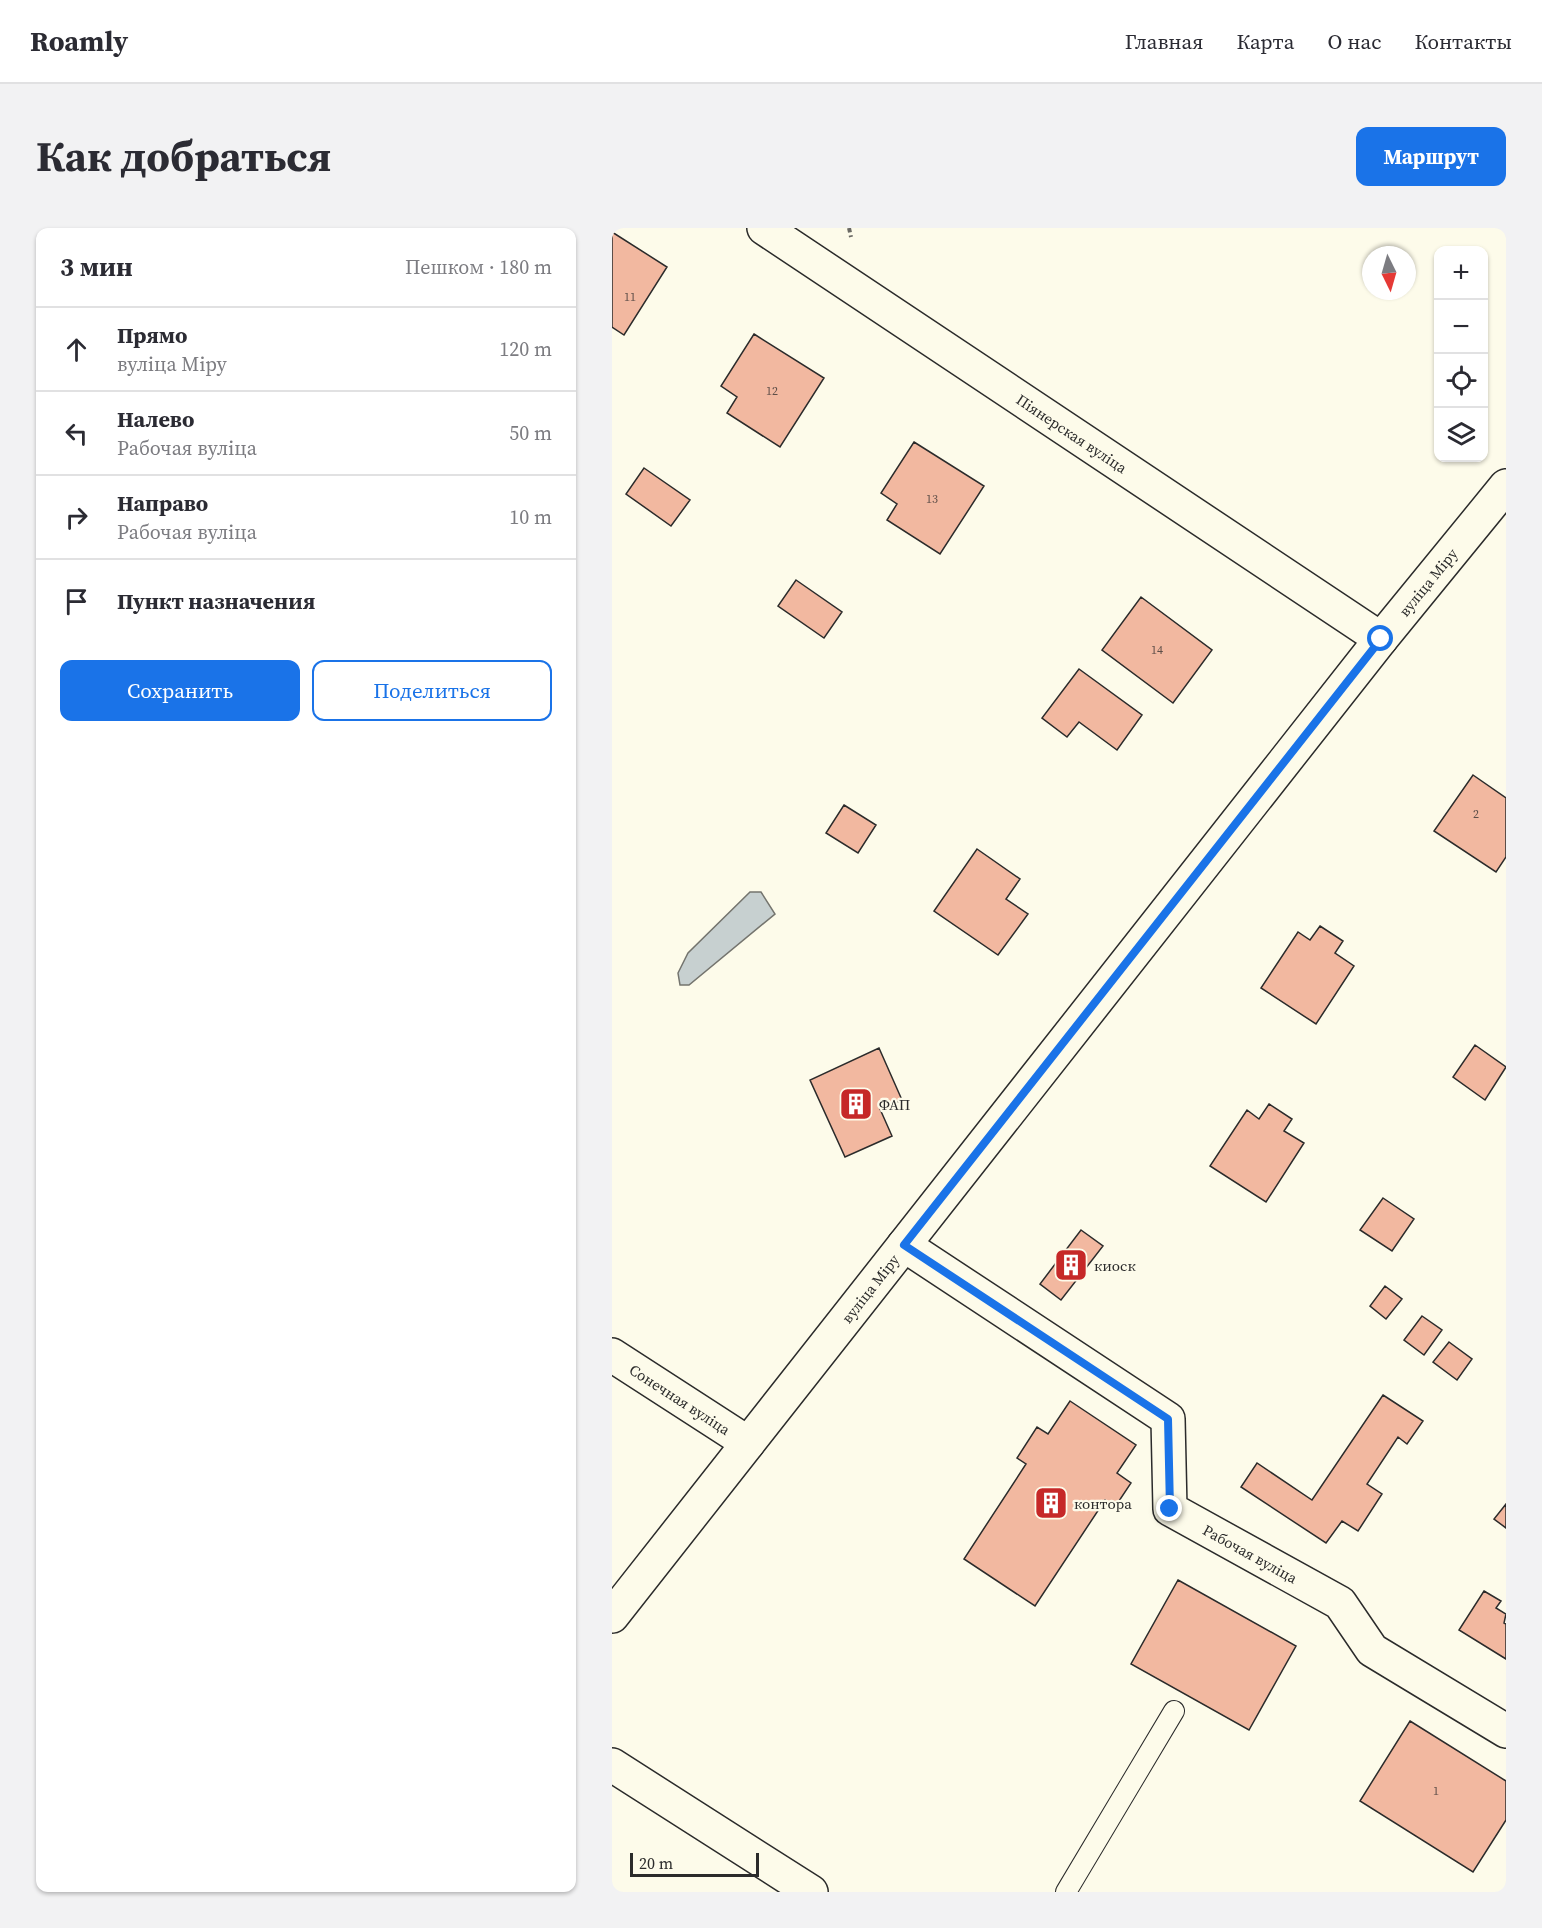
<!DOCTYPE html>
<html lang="ru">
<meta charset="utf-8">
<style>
body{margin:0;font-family:"Source Serif 4",serif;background:#f2f2f3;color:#2b2b33}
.controls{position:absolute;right:18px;top:18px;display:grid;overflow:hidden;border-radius:12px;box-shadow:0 2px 4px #0004}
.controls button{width:54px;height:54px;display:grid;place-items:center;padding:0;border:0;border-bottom:2px solid #e1e1e2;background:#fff;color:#2b2b33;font:30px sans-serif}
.compass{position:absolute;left:750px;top:18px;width:54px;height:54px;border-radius:50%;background:#fff;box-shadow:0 2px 4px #0004;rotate:175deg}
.scale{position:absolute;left:18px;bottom:15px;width:129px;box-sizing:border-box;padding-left:6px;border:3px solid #2b2b2b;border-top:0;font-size:16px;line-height:21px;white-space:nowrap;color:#2b2b2b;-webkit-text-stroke:4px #fdfbea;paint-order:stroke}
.stop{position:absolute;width:18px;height:18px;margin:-14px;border:4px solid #1a73e8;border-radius:50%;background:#fff}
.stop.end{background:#1a73e8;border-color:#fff;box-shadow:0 2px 6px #0008}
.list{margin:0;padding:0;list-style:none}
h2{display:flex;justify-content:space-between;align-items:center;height:78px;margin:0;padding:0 24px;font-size:26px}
h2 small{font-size:20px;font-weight:400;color:#7c7c81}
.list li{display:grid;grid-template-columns:39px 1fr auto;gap:18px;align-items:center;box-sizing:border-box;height:84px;padding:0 24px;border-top:2px solid #e1e1e2}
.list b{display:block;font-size:22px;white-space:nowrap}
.list p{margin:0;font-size:20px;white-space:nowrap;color:#7c7c81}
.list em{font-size:20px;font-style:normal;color:#7c7c81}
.actions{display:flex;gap:12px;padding:18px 24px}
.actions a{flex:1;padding:14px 0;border:2px solid #1a73e8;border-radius:12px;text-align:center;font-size:21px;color:#1a73e8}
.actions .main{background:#1a73e8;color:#fff}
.icon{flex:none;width:33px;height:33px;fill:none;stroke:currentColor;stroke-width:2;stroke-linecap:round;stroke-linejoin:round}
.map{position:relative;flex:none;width:894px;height:1664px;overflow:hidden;border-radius:12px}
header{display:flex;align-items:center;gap:36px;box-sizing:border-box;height:84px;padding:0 30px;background:#fff;border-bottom:2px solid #e1e1e2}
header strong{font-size:28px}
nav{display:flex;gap:33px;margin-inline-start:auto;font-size:21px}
.intro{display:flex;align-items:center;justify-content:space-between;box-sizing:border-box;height:144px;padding:0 36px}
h1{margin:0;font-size:42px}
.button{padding:15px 27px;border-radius:12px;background:#1a73e8;color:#fff;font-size:21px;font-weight:700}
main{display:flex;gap:36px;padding:0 36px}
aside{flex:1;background:#fff;border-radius:12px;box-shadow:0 2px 4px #0004}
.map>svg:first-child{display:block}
.water{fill:#c7d0d0;stroke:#74746e;stroke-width:1.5}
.building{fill:#f2b8a0;stroke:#2b2b2b;stroke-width:1.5}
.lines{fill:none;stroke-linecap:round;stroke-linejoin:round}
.lane-casing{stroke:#2b2b2b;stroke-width:22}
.street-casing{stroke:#2b2b2b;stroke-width:36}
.primary-casing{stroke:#2b2b2b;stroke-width:36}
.path{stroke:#6a6964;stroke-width:4;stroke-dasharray:4.5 3;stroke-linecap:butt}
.lane{stroke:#fdfbea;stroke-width:20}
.street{stroke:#fdfbea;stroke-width:33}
.primary{stroke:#fdfbea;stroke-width:33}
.route{stroke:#1a73e8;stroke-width:8}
.labels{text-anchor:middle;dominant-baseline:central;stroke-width:4.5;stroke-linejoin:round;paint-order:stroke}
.number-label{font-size:12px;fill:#5d4e48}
.street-label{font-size:15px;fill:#2b2b2b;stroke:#fdfbea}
.poi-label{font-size:15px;fill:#2b2b2b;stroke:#fdfbea;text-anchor:start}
</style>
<header>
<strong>Roamly</strong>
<nav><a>Главная</a><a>Карта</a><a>О нас</a><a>Контакты</a></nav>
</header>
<div class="intro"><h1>Как добраться</h1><a class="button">Маршрут</a></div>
<main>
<aside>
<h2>3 мин<small>Пешком · 180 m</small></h2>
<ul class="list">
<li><svg class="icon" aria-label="ahead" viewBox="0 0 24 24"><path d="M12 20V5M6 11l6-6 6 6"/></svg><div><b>Прямо</b><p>вуліца Міру</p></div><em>120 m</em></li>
<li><svg class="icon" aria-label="left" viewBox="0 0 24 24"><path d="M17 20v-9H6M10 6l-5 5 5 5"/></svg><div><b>Налево</b><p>Рабочая вуліца</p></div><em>50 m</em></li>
<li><svg class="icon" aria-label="right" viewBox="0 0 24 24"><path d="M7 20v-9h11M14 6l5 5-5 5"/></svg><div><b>Направо</b><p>Рабочая вуліца</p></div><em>10 m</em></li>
<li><svg class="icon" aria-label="arrive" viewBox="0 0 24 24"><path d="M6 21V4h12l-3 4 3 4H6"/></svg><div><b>Пункт назначения</b></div></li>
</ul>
<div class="actions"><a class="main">Сохранить</a><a>Поделиться</a></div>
</aside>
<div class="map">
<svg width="894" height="1664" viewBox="0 0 894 1664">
<rect width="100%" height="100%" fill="#fdfbea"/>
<path class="water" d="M138 664H149L163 686 77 757H68L66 745 76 725Z"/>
<path class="building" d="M0 4 55 39 12 107 0 99Z
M142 106 212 150 168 219 115 185 125 169 109 158Z
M302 214 372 258 328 326 275 292 285 276 269 265Z
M32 240 78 272 59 298 14 266Z
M184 352 230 384 212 410 166 378Z
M529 369 600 422 561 475 490 422Z
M467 441 530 487 505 522 467 494 455 509 430 490Z
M861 547 894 570V629L884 644 822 603Z
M232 577 264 597 246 625 214 605Z
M365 621 408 651 394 671 416 686 386 727 322 683Z
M708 698 731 713 723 725 742 738 704 796 649 760 686 704 698 712Z
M863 817 894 839 873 872 841 849Z
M267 820 290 872 268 881 280 908 233 929 198 852Z
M657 876 680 891 672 903 692 915 654 974 598 938 635 882 647 891Z
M771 970 802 991 780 1023 748 1002Z
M469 1002 491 1018 449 1072 428 1056Z
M773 1058 790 1071 774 1091 758 1078Z
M810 1088 830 1102 812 1127 792 1112Z
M837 1114 860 1131 845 1152 821 1134Z
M771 1167 811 1193 795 1216 786 1209 755 1256 770 1266 746 1303 730 1293 714 1315 629 1259 645 1235 700 1272Z
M458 1173 524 1217 505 1245 519 1255 503 1279 493 1272 423 1378 352 1331 414 1236 405 1230 425 1199 436 1206Z
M894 1276V1300L882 1291Z
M566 1352 684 1418 637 1502 519 1436Z
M872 1363 889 1373 884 1380 894 1386 892 1395 894 1396V1431L847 1402Z
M798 1493 894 1553V1592L861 1644 748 1573Z"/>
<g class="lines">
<defs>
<path id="lane" d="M454 1664 562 1483"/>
<g id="street">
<path id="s1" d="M152 0 769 411"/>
<path id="s2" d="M292 1017 556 1191 558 1281 728 1375 760 1422 894 1503"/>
<path id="s3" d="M0 1127 136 1215"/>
<path id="s4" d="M0 1388 769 411 894 258"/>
</g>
<path id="primary" d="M0 1537 199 1664"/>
</defs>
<use href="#lane" class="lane-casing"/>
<use href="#street" class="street-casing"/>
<use href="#primary" class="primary-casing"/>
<path class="path" d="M237 0 239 9"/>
<use href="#lane" class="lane"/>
<use href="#street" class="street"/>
<use href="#primary" class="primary"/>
</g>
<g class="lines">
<path class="route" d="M558 1281 556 1191 292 1017 769 411"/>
</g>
<defs>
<symbol id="building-square" viewBox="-11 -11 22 22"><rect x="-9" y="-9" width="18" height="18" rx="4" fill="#c62828" stroke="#fdfbea"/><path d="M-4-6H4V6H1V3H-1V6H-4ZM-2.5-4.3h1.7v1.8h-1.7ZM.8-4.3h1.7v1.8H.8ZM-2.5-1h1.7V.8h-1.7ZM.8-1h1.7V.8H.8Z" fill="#fff"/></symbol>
</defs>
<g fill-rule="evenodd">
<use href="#building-square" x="225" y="857" width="38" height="38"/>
<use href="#building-square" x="440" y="1018" width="38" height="38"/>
<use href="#building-square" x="420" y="1256" width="38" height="38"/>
</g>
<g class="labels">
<g class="number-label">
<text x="18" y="69">11</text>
<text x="160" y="163">12</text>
<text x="320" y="271">13</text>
<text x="545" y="422">14</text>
<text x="864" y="586">2</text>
<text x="824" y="1563">1</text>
</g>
<g class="street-label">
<text stroke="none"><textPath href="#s1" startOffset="370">Піянерская вуліца</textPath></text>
<text stroke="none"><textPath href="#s4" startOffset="1317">вуліца Міру</textPath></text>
<text stroke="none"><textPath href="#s4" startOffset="417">вуліца Міру</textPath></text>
<text stroke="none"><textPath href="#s3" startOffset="81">Сонечная вуліца</textPath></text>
<text stroke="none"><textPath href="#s2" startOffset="498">Рабочая вуліца</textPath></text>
</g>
<g class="poi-label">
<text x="267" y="876">ФАП</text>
<text x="482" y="1037">киоск</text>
<text x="462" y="1275">контора</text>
</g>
</g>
</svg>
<div class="controls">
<button>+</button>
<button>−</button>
<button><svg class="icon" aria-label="locate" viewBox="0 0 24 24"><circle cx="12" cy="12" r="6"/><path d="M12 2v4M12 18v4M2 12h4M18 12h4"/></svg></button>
<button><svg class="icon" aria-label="layers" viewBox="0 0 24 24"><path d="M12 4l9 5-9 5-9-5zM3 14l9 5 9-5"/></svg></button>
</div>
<svg class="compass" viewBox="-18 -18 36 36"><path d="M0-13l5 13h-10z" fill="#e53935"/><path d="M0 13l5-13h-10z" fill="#7c7c81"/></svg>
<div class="scale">20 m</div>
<div class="stop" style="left:769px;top:411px"></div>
<div class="stop end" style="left:558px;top:1281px"></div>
</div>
</main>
